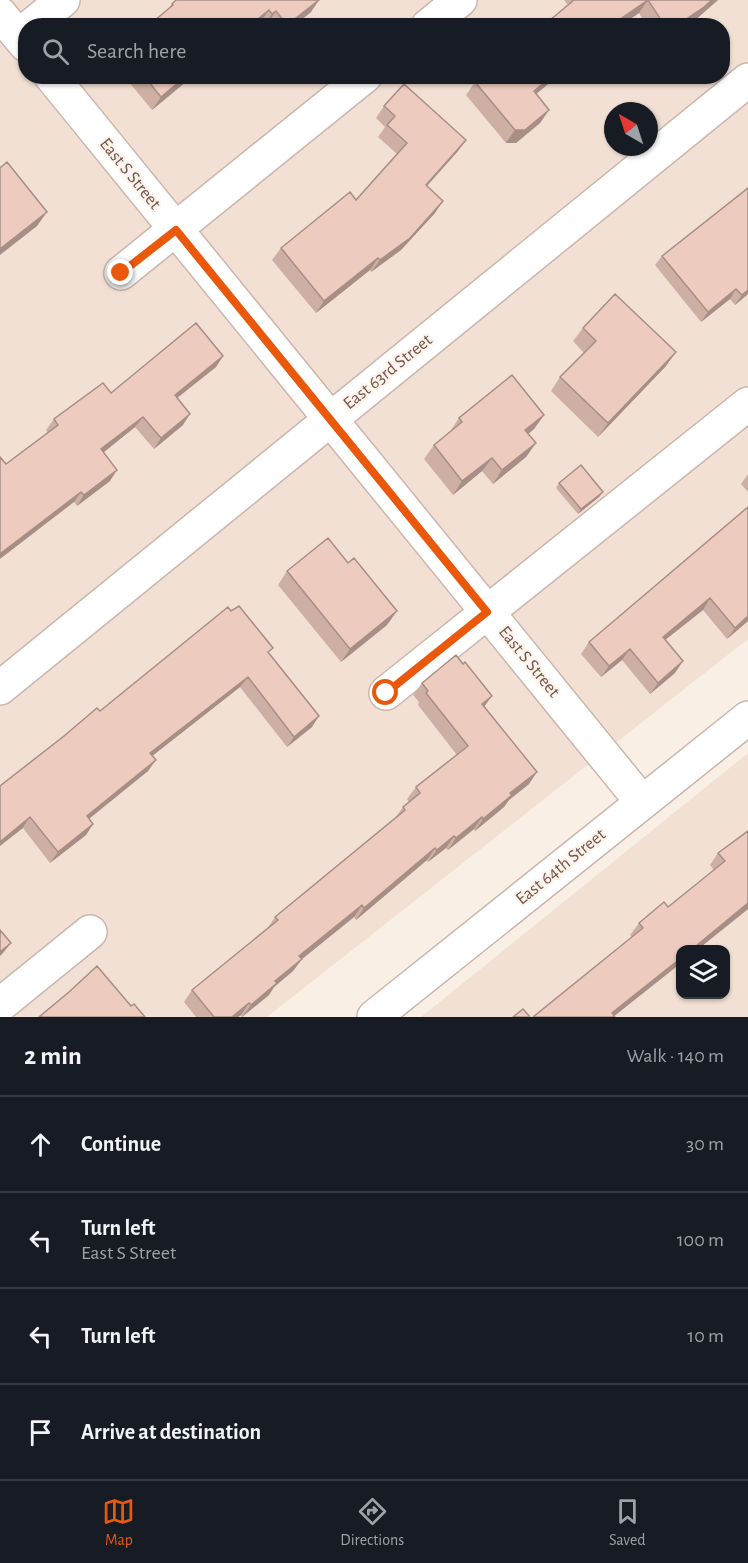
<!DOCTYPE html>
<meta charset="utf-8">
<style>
body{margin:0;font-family:"Alegreya Sans",sans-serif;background:#242831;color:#f1f3f6}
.controls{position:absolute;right:18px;bottom:18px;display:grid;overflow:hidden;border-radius:12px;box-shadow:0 2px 4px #0004}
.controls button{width:54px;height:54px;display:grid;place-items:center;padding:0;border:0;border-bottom:2px solid #363941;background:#171b24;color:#f1f3f6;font:30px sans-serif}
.compass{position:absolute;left:604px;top:102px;width:54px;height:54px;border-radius:50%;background:#171b24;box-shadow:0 2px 4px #0004;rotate:321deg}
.stop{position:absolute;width:18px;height:18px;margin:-14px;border:4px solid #ea580c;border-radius:50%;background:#fff}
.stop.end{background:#ea580c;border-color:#fff;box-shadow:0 2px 6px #0008}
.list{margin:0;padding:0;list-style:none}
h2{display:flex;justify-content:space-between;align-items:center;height:78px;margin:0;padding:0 24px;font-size:26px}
h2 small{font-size:20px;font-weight:400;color:#9ea1a6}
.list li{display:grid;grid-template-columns:39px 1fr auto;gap:18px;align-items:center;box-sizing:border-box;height:96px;padding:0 24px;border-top:2px solid #363941}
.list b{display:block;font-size:22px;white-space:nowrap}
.list p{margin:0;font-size:20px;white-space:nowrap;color:#9ea1a6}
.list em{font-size:20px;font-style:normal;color:#9ea1a6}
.icon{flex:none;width:33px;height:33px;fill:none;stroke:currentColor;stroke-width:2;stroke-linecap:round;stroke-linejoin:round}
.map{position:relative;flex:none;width:748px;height:1017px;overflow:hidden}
.search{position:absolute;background:#171b24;box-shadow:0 2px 4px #0004;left:18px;right:18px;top:18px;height:66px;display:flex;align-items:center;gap:15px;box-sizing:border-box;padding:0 21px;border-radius:24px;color:#9ea1a6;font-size:22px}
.sheet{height:462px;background:#171b24}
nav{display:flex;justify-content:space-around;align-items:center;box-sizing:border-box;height:84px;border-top:2px solid #363941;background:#171b24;font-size:16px;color:#9ea1a6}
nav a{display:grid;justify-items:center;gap:3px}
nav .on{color:#ea580c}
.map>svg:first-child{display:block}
.residential{fill:#f2e0d4;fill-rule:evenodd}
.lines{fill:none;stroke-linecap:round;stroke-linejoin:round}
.minor-casing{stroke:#cbb6ac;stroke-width:36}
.minor{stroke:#fff;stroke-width:33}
.wall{fill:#cdafa4}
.shaded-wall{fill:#a78e86}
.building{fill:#eecbbf;stroke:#a78e86;stroke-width:1.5}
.route{stroke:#ea580c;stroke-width:8}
.labels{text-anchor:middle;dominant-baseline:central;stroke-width:4.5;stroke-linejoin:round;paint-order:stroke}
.street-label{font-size:18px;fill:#71554c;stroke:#fef4eb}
</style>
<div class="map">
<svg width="748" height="1017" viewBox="0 0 748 1017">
<rect width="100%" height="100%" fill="#faefe5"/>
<path class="residential" d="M0 0H748V639L267 1017H0ZM26 26H722V76H26ZM613 111H649V147H613Z
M748 753V1017H421ZM680 950H726V994H680Z"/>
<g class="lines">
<defs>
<path id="minor" d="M0 14 26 45
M31 26 63 0
M428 26 460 0
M51 76 642 802
M121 273 365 76
M0 688 748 80
M386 693 748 404
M0 1005 90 932
M374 1017 748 718"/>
</defs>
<use href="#minor" class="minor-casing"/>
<use href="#minor" class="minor"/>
</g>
<path class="wall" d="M564 0H718L694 21 687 26H647L639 13 620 26H543L568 5Z
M172 4 311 12 294 26H269L267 24 265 26H262L260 23 256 26H148L167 10Z
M124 76H193L152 110Z
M475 82 536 95 549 110 540 123 516 143H506L466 95Z
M384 106 458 151 427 186 435 213 401 250 371 272 370 270 316 313 272 260 281 248 356 200 397 154 378 137 385 127 376 118Z
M748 188V294L735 305 730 299 701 322 655 265 662 256Z
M583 328 666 366 598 437 551 391 560 377 584 353 573 341Z
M223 356 216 367 177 398 183 425 154 449 135 427 104 452 110 481 77 506 74 502 6 464 48 433 46 430 54 419 111 393Z
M544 415 534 429 528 434 536 443 526 457 493 484 482 471 453 495 424 459 434 445 449 433 459 418Z
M748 474V492L741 484Z
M559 483 603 492 599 497 578 514 556 488Z
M748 507V621L727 639 703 610 665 640 675 673 650 694 622 660 601 677 581 654 589 642Z
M348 563 387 625 341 662 278 585 287 571Z
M269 654 312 727 287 747 240 687 152 756 148 771 89 819 93 824 86 835 50 863 23 828 100 711Z
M463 664 492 696 484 706 529 784 509 800 504 807 475 831 474 829 448 850 446 848 428 862 427 860 356 920 354 917 302 959 293 971 274 987 269 995 242 1017 241 1015 238 1017H196L184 1002 192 990 267 929 275 917 395 818 403 807 409 802 407 799 416 787 457 755 418 705 419 702 413 695 422 683Z
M748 831V909L697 950H681V963L614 1016 533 1017 632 937 630 935 639 923 668 907 714 870 710 865 718 853Z"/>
<path class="shaded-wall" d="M319 0 311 12 294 26H286Z
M648 0 639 13 620 26H610Z
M712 0H718L694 21 687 26H676Z
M269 10 260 23 256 26H249Z
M276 11 267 24 264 26 272 14Z
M186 76H193L152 110 161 97Z
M552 76H558L524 104 534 91Z
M549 110 540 123 516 143H506L515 130Z
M466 140 458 151 417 197 426 185Z
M443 201 435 213 401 250 371 272 380 260Z
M47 212 37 226 0 255V249Z
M378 258 370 270 316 313 324 301Z
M736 289 730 299 701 322 708 312Z
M748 290V294L735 305 742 295Z
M676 352 666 366 598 437 608 423Z
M223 356 216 367 167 406 175 395Z
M190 414 183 425 154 449 161 438Z
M544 415 534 429 516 444 525 430Z
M143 417 135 427 94 460 101 449Z
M536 443 526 457 493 484 502 470Z
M492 458 482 471 453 495 462 481Z
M117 470 110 481 77 506 84 495Z
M81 492 74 502 0 559V554Z
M603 492 599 497 578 514 581 509Z
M710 598 703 610 655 648 663 637Z
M397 611 387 625 341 662 350 649Z
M748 616V621L727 639 735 628Z
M630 649 622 660 601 677 609 666Z
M683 661 675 673 650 694 658 683Z
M248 677 240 687 142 764 150 753Z
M492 696 483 708 482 704Z
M319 716 312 727 287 747 294 737Z
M156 760 148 771 80 826 87 816Z
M537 772 529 784 509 800 504 807 475 831 483 819 510 793Z
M30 817 23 828 0 846V842Z
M482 817 474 829 448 850 456 838Z
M93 824 86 835 50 863 58 852Z
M454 836 446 848 428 862 437 850Z
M435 848 427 860 356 920 364 908Z
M748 903V909L697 950H691Z
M362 905 354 917 291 968 299 956Z
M11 943 3 953 0 956V952Z
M681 958V963L613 1017 612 1013Z
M302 959 293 971 274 987 269 995 242 1017 251 1005 275 981Z
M249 1003 241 1015 238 1017H232Z"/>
<path class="building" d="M176 0H319L287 25 276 11 272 14 269 10 249 26H148L173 5 172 4Z
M574 0H648L610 26H543Z
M648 0H712L704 7 676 26H665Z
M144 76H186L161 97Z
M482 76H552L534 91 549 110 525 130H515L475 82Z
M404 84 466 140 426 185 443 201 410 238 380 260 378 258 324 301 281 248 350 192 356 200 407 143 387 125 395 116 384 106Z
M7 162 47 212 0 249V168Z
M748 188V290L742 295 736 289 708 312 662 256Z
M615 294 676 352 608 423 560 377 596 341 583 328Z
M196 323 223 356 175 395 190 414 161 438 143 417 101 449 117 470 84 495 81 492 0 554V457L6 464 58 425 54 419 103 383 111 393Z
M512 375 544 415 525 430 536 443 502 470 492 458 462 481 434 445 462 422 459 418Z
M581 465 603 492 581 509 559 483Z
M748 507V616L735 628 710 598 663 637 683 661 658 683 630 649 609 666 589 642Z
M328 538 348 563 354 558 397 611 350 649 287 571Z
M239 606 273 648 268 652 319 716 294 737 248 677 150 753 156 760 87 816 93 824 58 852 30 817 0 842V786L64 736 97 708 100 711 228 607 231 611Z
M456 655 463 664 465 662 492 696 482 704 537 772 510 793 512 795 483 819 482 817 456 838 454 836 437 850 435 848 364 908 362 905 299 956 302 959 275 981 277 983 251 1005 249 1003 232 1017H214L192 990 278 920 275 917 405 810 403 807 420 793 416 787 468 746 426 693 428 691 422 683Z
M748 831V903L691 950H681V958L612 1013 615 1017H533L643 928 639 923 664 902 668 907 725 861 718 853Z
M0 930 11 943 0 952Z
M97 966 131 1006 134 1004 145 1017H39L69 992Z
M523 1009 530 1017H513Z"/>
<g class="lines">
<path class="route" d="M121 273 176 230 487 612 386 693"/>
</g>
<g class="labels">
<g class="street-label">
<text transform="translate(130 174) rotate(51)">East S Street</text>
<text transform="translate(388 372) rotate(-39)">East 63rd Street</text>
<text transform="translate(529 662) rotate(51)">East S Street</text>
<text transform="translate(561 867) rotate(-39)">East 64th Street</text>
</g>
</g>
</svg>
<div class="controls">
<button><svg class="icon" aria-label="layers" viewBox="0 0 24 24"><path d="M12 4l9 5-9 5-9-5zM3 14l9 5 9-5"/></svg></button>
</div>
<svg class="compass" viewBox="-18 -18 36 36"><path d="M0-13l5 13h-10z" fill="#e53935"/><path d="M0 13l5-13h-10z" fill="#9ea1a6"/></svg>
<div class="stop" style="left:386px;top:693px"></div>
<div class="stop end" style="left:121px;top:273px"></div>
<div class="search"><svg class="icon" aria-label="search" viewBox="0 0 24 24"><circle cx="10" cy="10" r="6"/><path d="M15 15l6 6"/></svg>Search here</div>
</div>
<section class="sheet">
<h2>2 min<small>Walk · 140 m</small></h2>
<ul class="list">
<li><svg class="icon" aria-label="ahead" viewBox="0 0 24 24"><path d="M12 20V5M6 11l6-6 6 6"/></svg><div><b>Continue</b></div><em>30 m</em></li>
<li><svg class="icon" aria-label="left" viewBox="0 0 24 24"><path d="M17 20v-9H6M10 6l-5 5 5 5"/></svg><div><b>Turn left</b><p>East S Street</p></div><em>100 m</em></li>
<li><svg class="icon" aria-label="left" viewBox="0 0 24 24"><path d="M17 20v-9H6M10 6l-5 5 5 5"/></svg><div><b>Turn left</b></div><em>10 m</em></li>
<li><svg class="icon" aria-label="arrive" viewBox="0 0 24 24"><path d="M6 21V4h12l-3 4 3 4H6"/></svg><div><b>Arrive at destination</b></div></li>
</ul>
</section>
<nav>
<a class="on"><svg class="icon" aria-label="map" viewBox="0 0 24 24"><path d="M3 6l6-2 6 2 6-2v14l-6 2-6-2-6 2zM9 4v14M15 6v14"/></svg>Map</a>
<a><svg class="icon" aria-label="directions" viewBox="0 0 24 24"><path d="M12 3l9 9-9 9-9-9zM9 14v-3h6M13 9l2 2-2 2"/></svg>Directions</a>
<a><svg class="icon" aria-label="saved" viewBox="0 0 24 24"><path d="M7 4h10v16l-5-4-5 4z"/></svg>Saved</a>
</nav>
